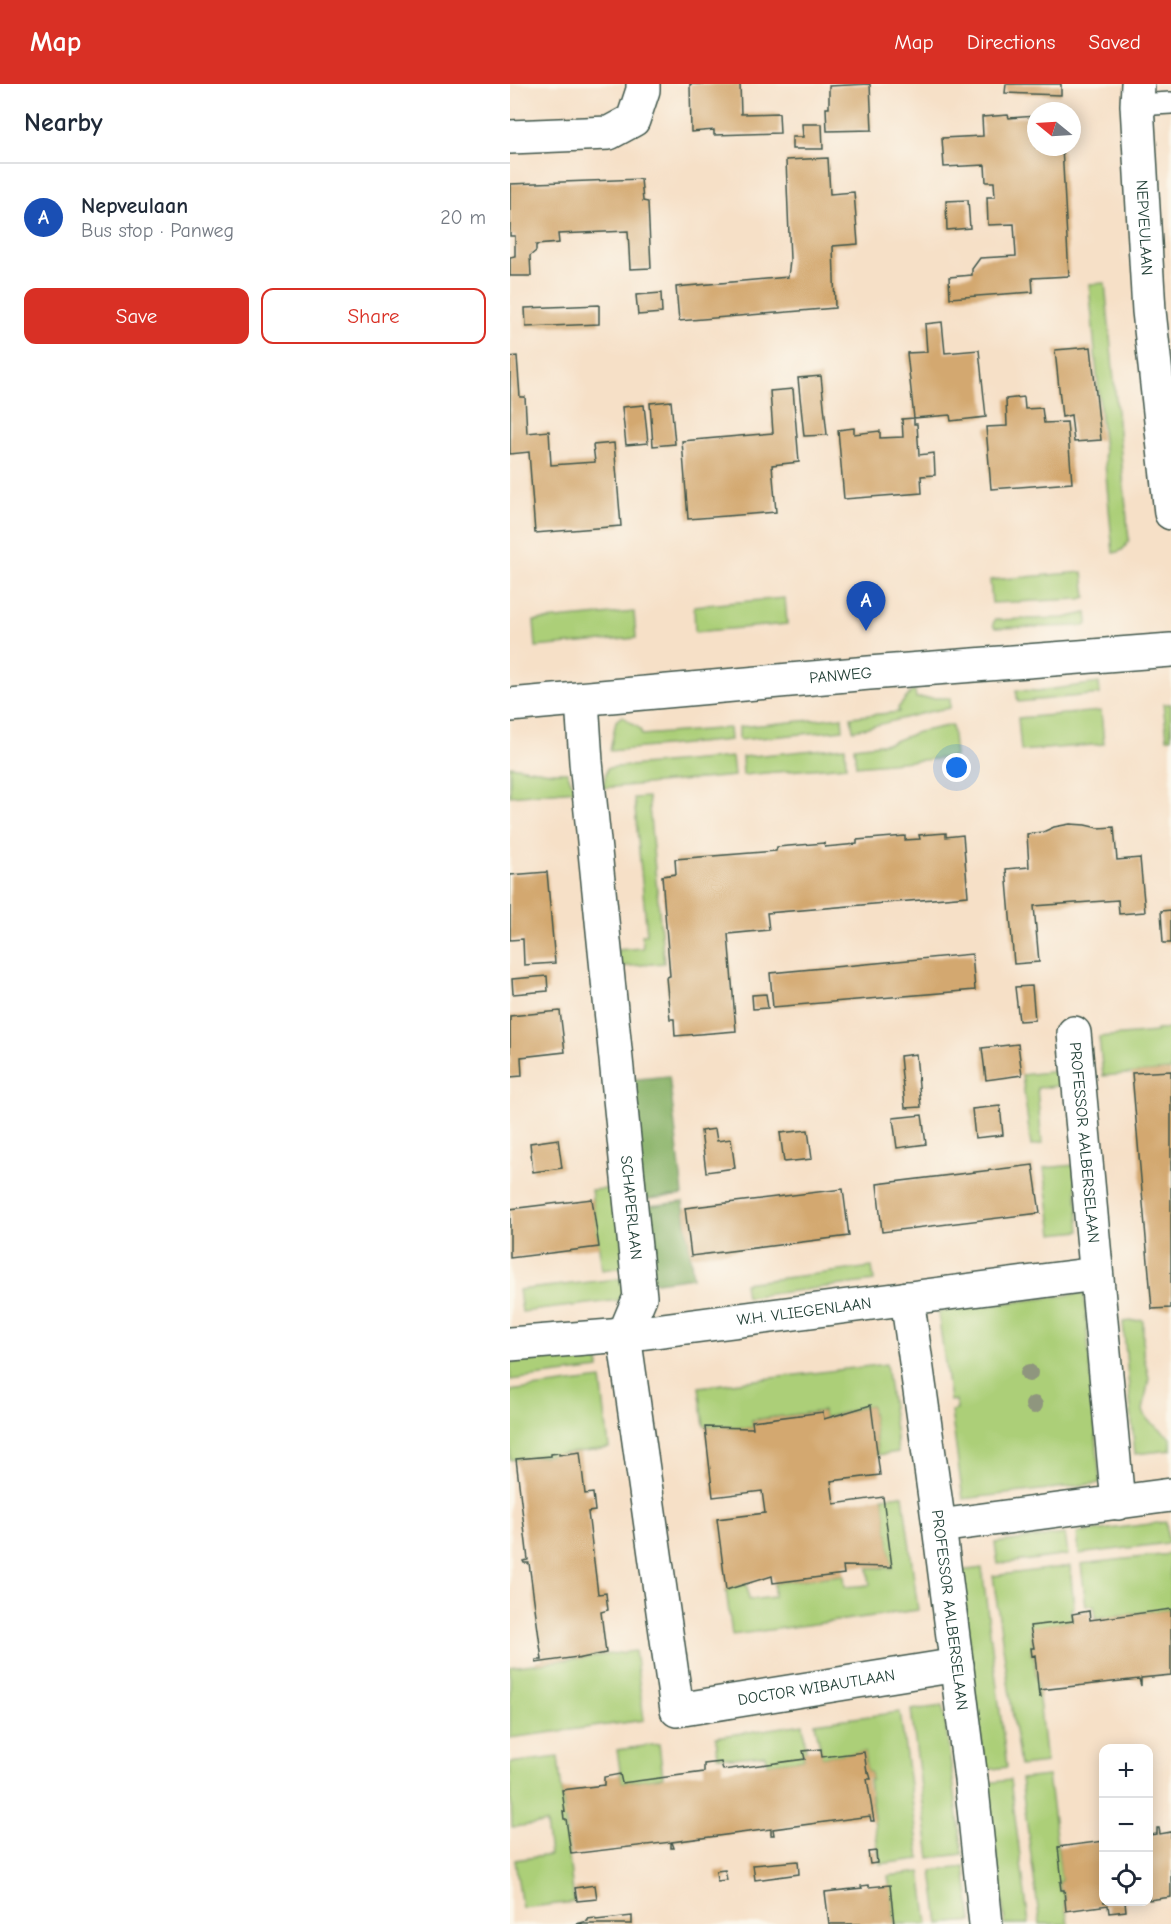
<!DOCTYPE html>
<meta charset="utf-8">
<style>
body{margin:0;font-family:"Comic Neue",sans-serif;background:#f6f6f7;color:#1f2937}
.controls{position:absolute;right:18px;bottom:18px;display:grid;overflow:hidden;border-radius:12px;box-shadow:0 3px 15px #0003}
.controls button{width:54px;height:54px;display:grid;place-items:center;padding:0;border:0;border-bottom:2px solid #e0e1e3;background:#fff;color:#1f2937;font:30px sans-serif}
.compass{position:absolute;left:517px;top:18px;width:54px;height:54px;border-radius:50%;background:#fff;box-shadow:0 3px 15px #0003;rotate:288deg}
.you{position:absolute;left:447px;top:684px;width:21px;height:21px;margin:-15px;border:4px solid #fff;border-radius:50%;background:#1a73e8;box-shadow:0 0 0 9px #1a73e833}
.badge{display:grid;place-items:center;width:39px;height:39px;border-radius:50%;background:#d93025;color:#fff;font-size:20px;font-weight:700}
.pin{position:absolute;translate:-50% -50px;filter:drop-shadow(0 2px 3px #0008)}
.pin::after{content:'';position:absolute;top:32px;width:21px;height:18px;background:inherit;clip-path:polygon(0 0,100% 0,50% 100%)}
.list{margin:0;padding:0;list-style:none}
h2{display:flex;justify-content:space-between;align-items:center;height:78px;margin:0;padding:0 24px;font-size:26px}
h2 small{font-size:20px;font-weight:400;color:#747a83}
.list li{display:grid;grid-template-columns:39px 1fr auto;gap:18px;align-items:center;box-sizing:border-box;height:108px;padding:0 24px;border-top:2px solid #e0e1e3}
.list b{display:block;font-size:22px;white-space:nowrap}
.list p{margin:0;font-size:20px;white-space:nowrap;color:#747a83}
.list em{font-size:20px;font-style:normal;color:#747a83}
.actions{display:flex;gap:12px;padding:18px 24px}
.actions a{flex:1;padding:14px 0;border:2px solid #d93025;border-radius:12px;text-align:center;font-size:21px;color:#d93025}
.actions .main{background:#d93025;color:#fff}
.icon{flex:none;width:33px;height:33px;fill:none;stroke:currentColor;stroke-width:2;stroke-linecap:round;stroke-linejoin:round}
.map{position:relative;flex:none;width:661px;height:1840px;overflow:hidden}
header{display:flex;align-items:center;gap:36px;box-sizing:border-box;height:84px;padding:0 30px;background:#d93025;color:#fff}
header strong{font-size:28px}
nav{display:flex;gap:33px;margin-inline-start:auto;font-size:21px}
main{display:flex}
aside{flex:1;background:#fff}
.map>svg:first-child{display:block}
.green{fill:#accf78;stroke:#668656;stroke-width:1.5}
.forest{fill:#89b268;stroke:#54784e;stroke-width:1.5}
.building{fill:#d3a86f}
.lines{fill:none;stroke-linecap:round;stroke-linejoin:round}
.lane-casing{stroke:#3f554a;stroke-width:24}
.street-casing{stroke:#3f554a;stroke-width:36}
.secondary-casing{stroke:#3f554a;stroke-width:36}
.lane{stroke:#fff;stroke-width:21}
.street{stroke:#fff;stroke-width:33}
.secondary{stroke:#fff;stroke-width:33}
.tree{fill:#8f967e}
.labels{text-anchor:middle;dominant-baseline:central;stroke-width:4.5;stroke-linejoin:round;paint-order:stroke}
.street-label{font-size:16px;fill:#1f3d34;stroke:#fbf7ec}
</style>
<header>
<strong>Map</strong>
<nav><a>Map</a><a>Directions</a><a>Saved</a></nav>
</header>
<main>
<aside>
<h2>Nearby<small></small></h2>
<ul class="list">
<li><span class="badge" style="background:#1a4fb4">A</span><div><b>Nepveulaan</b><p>Bus stop · Panweg</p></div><em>20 m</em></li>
</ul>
<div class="actions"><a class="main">Save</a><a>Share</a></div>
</aside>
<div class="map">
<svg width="661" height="1840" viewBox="0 0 661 1840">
<rect width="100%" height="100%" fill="#fbf7ec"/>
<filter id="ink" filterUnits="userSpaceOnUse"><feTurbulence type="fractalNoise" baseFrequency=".0167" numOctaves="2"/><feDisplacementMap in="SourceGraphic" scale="12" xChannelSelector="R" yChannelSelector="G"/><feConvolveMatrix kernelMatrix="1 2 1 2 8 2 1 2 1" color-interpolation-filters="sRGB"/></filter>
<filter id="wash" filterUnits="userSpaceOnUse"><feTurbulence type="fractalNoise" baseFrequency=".008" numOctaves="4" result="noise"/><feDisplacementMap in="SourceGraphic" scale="24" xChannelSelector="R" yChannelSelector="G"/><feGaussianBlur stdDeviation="1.35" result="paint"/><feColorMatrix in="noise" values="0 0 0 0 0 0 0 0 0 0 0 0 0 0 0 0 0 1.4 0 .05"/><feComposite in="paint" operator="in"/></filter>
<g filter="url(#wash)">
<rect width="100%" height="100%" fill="#f6e0c7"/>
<path class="green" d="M595 199 619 456C615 464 612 468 603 469L579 200Z
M573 488 576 513 570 515 482 519 480 496Z
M275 514 277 540 185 548 184 522Z
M124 528 126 554 26 563 24 537Z
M577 529 578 539 575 542 485 544 483 541 484 536 554 534Z
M589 599 590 610 508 618 506 606 527 607Z
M402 607H405L406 614H440V624C407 628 376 641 343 646L341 633 389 628 388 624Z
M653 620H661V654H657Z
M591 627 594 660 511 667 508 634Z
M112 632 130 645 132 651 219 644 220 656 100 667 106 637Z
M332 633 333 646 229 656V643Z
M442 641 445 673 346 682 344 663 379 659 408 648Z
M335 663 336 682 233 691 232 673Z
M222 673 224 692 93 704 97 684Z
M0 682 40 688H57L65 706 0 712Z
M138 713 154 879 108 883 107 866 133 864 132 851 137 850 124 714Z
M661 945V986L593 992 589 953 646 948V946Z
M557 986 558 1001 527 1004 532 1060 521 1062 512 991Z
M564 1081 570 1147 543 1150 534 1084Z
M107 1104 115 1183 92 1186 81 1106Z
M362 1183 364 1197 236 1213 234 1199Z
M116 1194 118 1215 12 1228 9 1206Z
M574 1209 590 1399 453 1415 441 1327 447 1326 446 1316 440 1317 428 1228Z
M633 1236V1269L639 1294 633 1327 638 1336 661 1354V1366L625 1370 613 1238Z
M88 1268 89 1285 0 1296V1279Z
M376 1280 388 1368 368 1371 361 1321 314 1334 313 1327 242 1336 243 1344 194 1342 189 1303Z
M91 1295 99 1364 0 1376V1307Z
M393 1411 408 1526 222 1551 216 1506 237 1500 239 1516 264 1513V1499L334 1491 335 1503 360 1501 358 1484H382L373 1413Z
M656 1438 658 1459 569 1470 567 1449Z
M555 1450 558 1471 488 1480 485 1459Z
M660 1470 661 1525 586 1534 584 1521 576 1522 571 1480Z
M560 1482 564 1524 561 1525 562 1537 520 1543 523 1564H521V1571H524L536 1679 510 1682 483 1492Z
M472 1484 497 1683 475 1686 450 1487Z
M125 1567 134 1636 0 1654V1583Z
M433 1622 453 1770 420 1774 401 1626Z
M390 1628 410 1775 370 1780 359 1696 361 1695 360 1688H357L354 1668 312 1673 305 1639Z
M293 1640 296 1667 293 1668 294 1675 257 1680 255 1671 222 1674 208 1672 206 1653Z
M149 1660 153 1693 112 1699 107 1666Z
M48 1673 64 1818 12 1824 5 1776 40 1771 36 1739 2 1743 0 1679Z
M538 1692 552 1797 549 1798 550 1806H553L558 1840H530L511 1695Z
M500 1696 519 1840H495L477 1699Z
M455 1783 462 1837 429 1840 422 1787Z
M411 1788 418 1840H385L378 1792Z"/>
<path class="forest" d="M159 992 173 1111 130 1116 119 996Z
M173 1118 183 1193 139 1199 131 1123Z"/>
<g id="blocks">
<path class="building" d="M180 0H230L231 30 269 29 270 49 204 51V46L181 48Z
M360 0 362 46 317 47 316 24H319V2Z
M496 0H551V11L495 9Z
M498 31 499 34 526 32V63H552L559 192 522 194 523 208 440 214 439 193 462 191V185L470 174 506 172 504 140 478 141 477 113H485L484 98H476L475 81 434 83 432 54 473 52 472 33Z
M292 40H312L313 65H282V53H293Z
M318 74 320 110 344 108 348 160 323 162 325 224 169 237 166 203 278 193 280 176 276 76Z
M131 95 133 117 138 118 141 184 120 185 118 147 48 150 49 159 26 161V167L20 172 21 192H0V173L5 172V152H0V100Z
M458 116 460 144 437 146 436 117Z
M151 209 152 229 128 231 126 211Z
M89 221V240L16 243 15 224Z
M432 238 435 269 469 266 476 333 441 337 440 331 404 334V340H407L409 371 424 369 425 391 411 392 412 409 334 415 328 346 344 344V350L370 347V354L393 353 392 335 404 334 397 269 417 268 415 240Z
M581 263 591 356 564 358 561 331 552 333 545 266Z
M7 272 10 313H15L17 349 39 347 41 381 85 378 83 361 104 359 111 442 25 449 19 368 0 370V273Z
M311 292 317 351 294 352 288 294Z
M283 305 289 378 262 381 266 428 178 435 172 357 263 349 260 307Z
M514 313 515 325 532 324 534 339 557 338 562 399 481 405 476 343 497 342 496 315Z
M161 317 165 360 143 362 140 319Z
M134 321 138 359 116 361 112 323Z
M560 740 575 741 588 744 604 743 607 776 630 774 635 828 609 830 608 816 524 822 529 878 504 880 496 785 519 783 517 750 533 748 544 743Z
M436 749V753L453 751 458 812 257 829 259 846 218 850 226 947 165 952 164 935H160L156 893 160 892 152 792 166 790 165 775 253 768 266 767 267 763 314 759 315 763 347 760V756L395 752V756L410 755 409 751Z
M37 788 45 879 14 881 13 855 0 856V791Z
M661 826V859H653L651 827Z
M462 870 465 906 263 923 260 889Z
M37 892 38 907 3 910 2 895Z
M522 902 525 936 509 937 505 903Z
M256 910 258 924 243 925 242 911Z
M50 927 55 968 11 973 12 992 0 993V932Z
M508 960 512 991 476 996 472 964Z
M406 970 411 1023 395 1024 390 972Z
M661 987V1224L642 1225 622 989Z
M490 1022 493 1051 465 1054 462 1025Z
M412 1031 416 1060 387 1064 383 1034Z
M205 1045 207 1057 221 1055 225 1084 196 1088 191 1047Z
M298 1046 302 1075 274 1078 270 1049Z
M48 1055 52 1084 23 1088 20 1059Z
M523 1081 530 1129 372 1148 367 1100Z
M333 1105 339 1152 181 1172 175 1124Z
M82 1115 89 1163 0 1174V1125Z
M361 1321 370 1391 321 1397 324 1420 373 1413 382 1483 333 1482 334 1490 263 1499 262 1492 216 1506 207 1435 255 1429 252 1407 203 1413 195 1343 243 1344 242 1337 313 1328 314 1335Z
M70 1368 75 1410 83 1409 85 1427 78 1428 88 1510 96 1509V1510L98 1526 91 1528 96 1569 67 1575V1573L26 1579V1576H32L19 1479H14L13 1477 18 1476 6 1375 41 1372V1370L49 1369V1371Z
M661 1525V1591L631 1594V1602L629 1595 530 1606 531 1613H529L525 1571 522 1572 521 1564H524L520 1542 563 1537 562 1530 579 1527 580 1536Z
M311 1665 312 1673 354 1668 357 1688H359L361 1695H357L364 1737H361L360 1732 263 1745 264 1751H261V1745L162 1758 164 1764H161V1758L61 1770 56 1735H54L53 1727 55 1728 52 1706 94 1701V1693L110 1690 112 1699 194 1688V1680L211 1678 213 1686 295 1675 293 1667Z
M647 1744H649L650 1750 661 1748V1813L639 1816V1751L647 1750Z
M594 1757V1818H615L616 1827 599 1829 598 1821 556 1827 554 1806H551L550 1798H552L548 1763Z
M366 1767 367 1779 360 1780 358 1768Z
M288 1777 289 1790 245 1796 243 1781Z
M215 1786 217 1796 207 1797 206 1787Z
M85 1801 87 1815 67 1817 65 1804Z
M359 1801V1803L380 1801 384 1840H319L315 1808 352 1804 351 1802Z
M122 1832V1840H66L78 1837V1835L85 1834 86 1836Z"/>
</g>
</g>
<g filter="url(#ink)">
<use href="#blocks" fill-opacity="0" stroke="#3f554a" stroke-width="1.5"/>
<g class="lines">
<defs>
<path id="lane" d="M627 21 661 19"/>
<g id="street">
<path id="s1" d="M628 0 627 21 639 227 661 429"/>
<path d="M0 53 99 49 123 36 133 6V0"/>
<path id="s2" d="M72 616 76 678 130 1213 114 1251 167 1626 447 1581"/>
<path id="s3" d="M564 949 608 1419"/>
<path id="s4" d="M397 1214 429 1442 461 1695 476 1840"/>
<path id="s5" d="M0 1260 114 1251 586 1190"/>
<path d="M429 1442 661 1411"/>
</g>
<g id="secondary">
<path id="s6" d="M0 621 359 589 661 566"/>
</g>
</defs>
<use href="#lane" class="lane-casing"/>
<use href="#street" class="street-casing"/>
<use href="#secondary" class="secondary-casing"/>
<use href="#lane" class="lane"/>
<use href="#street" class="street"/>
<use href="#secondary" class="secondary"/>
</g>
<g class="tree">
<circle cx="519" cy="1289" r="9"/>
<circle cx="524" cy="1321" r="9"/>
</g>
</g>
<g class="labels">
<g class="street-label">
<text stroke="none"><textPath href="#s1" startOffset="144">NEPVEULAAN</textPath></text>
<text stroke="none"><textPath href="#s6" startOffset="332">PANWEG</textPath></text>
<text stroke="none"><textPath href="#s3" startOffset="110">PROFESSOR AALBERSELAAN</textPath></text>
<text stroke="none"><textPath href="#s2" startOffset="510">SCHAPERLAAN</textPath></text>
<text stroke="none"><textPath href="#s5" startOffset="296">W.H. VLIEGENLAAN</textPath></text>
<text stroke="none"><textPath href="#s4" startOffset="315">PROFESSOR AALBERSELAAN</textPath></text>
<text stroke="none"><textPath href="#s2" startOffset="1161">DOCTOR WIBAUTLAAN</textPath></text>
</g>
</g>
</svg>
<div class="controls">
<button>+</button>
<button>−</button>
<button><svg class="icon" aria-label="locate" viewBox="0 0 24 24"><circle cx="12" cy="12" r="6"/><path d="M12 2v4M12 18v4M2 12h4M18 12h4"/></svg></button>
</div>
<svg class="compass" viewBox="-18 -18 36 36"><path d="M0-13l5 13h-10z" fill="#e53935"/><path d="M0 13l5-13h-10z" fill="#747a83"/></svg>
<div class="you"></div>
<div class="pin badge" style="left:356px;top:547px;background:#1a4fb4">A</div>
</div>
</main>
